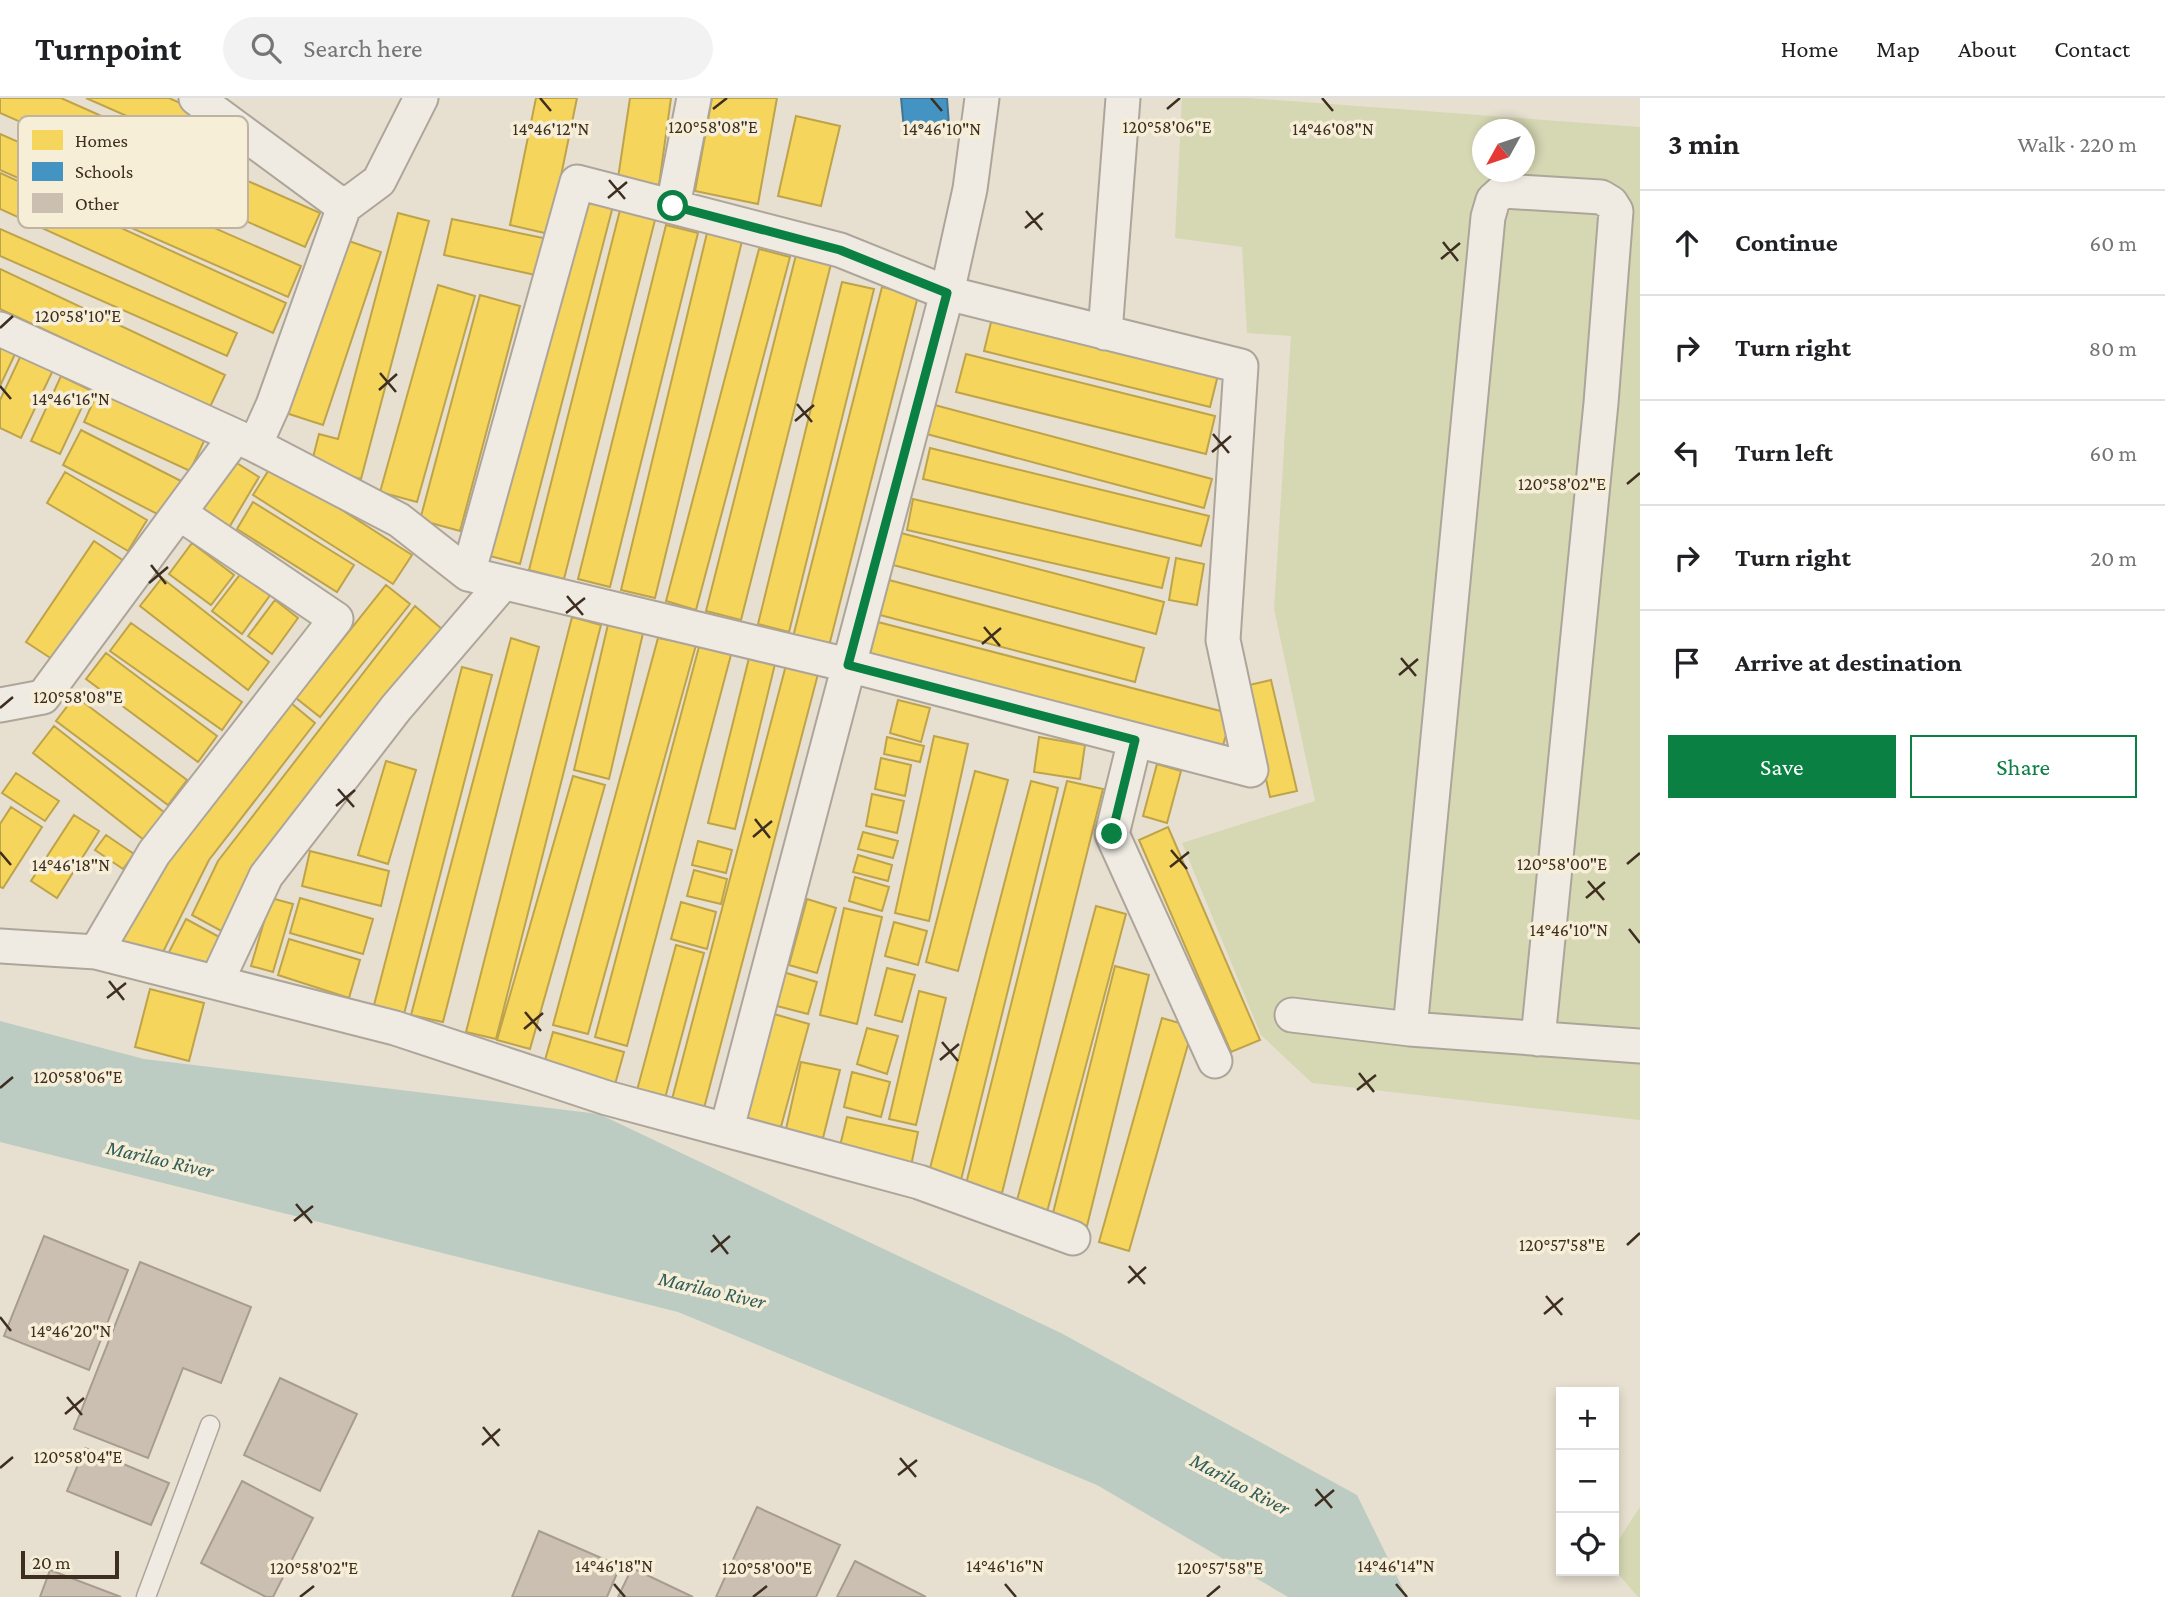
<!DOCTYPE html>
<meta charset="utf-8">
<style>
body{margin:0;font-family:"Crimson Pro",serif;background:#f2f2f2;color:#202124}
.controls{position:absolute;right:21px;bottom:21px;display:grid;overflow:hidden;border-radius:0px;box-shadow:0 4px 10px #0003}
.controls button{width:63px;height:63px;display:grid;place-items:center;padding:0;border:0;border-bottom:2px solid #e0e0e0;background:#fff;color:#202124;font:35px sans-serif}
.compass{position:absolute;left:1472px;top:21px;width:63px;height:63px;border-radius:50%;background:#fff;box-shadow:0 4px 10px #0003;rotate:230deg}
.scale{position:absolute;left:21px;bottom:18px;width:98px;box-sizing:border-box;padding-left:7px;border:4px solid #3d2e20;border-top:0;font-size:19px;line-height:24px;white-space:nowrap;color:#3d2e20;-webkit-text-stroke:5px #f7eed8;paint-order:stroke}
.stop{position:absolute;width:21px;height:21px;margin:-16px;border:5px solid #0b8043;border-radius:50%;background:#fff}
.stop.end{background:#0b8043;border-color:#fff;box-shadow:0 2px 7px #0008}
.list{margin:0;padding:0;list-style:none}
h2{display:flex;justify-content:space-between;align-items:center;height:91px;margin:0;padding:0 28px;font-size:30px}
h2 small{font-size:23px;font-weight:400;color:#757577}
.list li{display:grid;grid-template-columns:46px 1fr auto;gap:21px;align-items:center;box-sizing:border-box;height:105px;padding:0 28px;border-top:2px solid #e0e0e0}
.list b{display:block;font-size:26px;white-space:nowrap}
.list em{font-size:23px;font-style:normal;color:#757577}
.actions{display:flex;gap:14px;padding:21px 28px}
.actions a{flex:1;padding:16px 0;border:2px solid #0b8043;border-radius:0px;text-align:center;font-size:24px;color:#0b8043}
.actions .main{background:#0b8043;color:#fff}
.icon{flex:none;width:38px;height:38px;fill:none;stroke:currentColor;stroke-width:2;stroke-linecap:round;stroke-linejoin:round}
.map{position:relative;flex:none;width:1640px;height:1499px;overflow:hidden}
header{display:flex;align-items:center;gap:42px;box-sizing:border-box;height:98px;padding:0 35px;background:#fff;border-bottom:2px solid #e0e0e0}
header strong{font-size:33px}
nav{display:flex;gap:38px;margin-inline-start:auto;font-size:24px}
.search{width:490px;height:63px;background:#f2f2f2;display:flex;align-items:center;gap:18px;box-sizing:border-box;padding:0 24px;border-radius:38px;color:#757577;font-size:26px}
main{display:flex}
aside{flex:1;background:#fff}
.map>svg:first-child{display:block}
.green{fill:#d6d7b3;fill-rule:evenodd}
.water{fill:#bcccc2}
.homes{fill:#f6d55c;stroke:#bea34a;stroke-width:2}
.schools{fill:#4393c3;stroke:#417592;stroke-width:2}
.building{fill:#cbbfb2;stroke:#a89c90;stroke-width:2}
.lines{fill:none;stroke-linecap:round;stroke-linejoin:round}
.lane-casing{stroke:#ada599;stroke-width:21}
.street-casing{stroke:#ada599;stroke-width:37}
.lane{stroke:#efebe3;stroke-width:18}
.street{stroke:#efebe3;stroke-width:33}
.route{stroke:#0b8043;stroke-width:9}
.ticks{fill:none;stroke:#3d2e20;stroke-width:2.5}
.labels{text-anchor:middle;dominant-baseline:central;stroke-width:7;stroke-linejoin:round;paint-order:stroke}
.water-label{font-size:21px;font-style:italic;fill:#2f5d5a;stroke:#f7eed8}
.key{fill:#f7eed8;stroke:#bfb4a1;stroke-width:2}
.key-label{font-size:19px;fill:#3d2e20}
.ticks-label{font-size:18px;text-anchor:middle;fill:#3d2e20;stroke:#f7eed8;stroke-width:7;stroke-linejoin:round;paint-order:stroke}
</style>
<header>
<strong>Turnpoint</strong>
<div class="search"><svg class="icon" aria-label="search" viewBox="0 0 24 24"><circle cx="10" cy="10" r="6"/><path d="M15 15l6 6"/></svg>Search here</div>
<nav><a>Home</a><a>Map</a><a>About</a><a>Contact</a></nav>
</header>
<main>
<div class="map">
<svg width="1640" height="1499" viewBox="0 0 1640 1499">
<rect width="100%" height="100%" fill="#e7e0d1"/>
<path class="green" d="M1182 0H1249L1640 29V1022L1312 985 1261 937 1182 745 1315 703 1274 511 1291 238 1247 235 1242 149 1175 140ZM1482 32H1524V74H1482Z
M1640 1409V1499H1638L1614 1471V1449Z"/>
<path class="water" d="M0 923 144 961 599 1016 1061 1235 1357 1397 1407 1499H1288L1097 1387 678 1214 0 1044Z"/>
<path class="homes" d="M0 0H61L320 115 305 149 0 15Z
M86 0H169L194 11 181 42Z
M536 0H577L549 136 510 127Z
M630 0H671L659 87 618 80Z
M712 0H777L758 106 695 93Z
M796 18 840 28 821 108 778 98Z
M0 36 301 168 288 199 0 72Z
M0 75 286 205 273 235 0 111Z
M582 100 613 108 520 466 490 458Z
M621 108 656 118 564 481 529 472Z
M398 115 429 123 361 381 311 367 319 336 338 341Z
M452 121 548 141 540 178 444 157Z
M666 127 698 135 610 489 578 481Z
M0 131 237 235 227 258 0 158Z
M707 135 742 143 655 500 621 492Z
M343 141 381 154 323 327 286 315Z
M759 151 790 159 696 512 666 503Z
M796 157 831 166 741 522 706 513Z
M0 171 225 277 210 309 0 211Z
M842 184 874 191 789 534 758 526Z
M438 187 475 198 417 404 380 394Z
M882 189 918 198 829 548 793 539Z
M480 197 520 208 460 433 420 422Z
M993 216 1219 273 1210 309 984 253Z
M0 246 16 254 0 288Z
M22 255 54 270 21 340 0 330V302Z
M966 256 1215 318 1206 356 956 294Z
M61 278 90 292 60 356 31 343Z
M99 291 205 341 190 373 84 324Z
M931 306 1212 381 1204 410 923 335Z
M81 332 181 383 163 419 63 367Z
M930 350 1209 418 1201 448 923 381Z
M232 362 259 379 227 433 200 417Z
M272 367 412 457 393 486 253 397Z
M65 374 147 422 128 453 47 405Z
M913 401 1169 460 1162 490 907 432Z
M253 404 354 467 337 494 237 431Z
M901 435 1164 504 1156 536 893 467Z
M94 443 127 465 58 565 26 544Z
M192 445 234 477 211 507 169 476Z
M1176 460 1204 466 1197 507 1169 502Z
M242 474 271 496 242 536 212 513Z
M162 480 269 564 248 592 140 508Z
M889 482 1144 550 1135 584 880 517Z
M386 487 410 506 320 619 296 600Z
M275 502 298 520 272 556 248 538Z
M415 508 443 532 225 835 192 817 218 763Z
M572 519 601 527 496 941 466 934Z
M609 522 644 531 609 681 574 672Z
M878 524 1232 616 1222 651 869 560Z
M131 525 242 604 222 632 110 553Z
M511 540 539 549 443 924 411 917Z
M658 540 696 547 588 936 553 927Z
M700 545 732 553 627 948 595 939Z
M106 555 217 638 198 664 86 581Z
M749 560 775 566 735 731 708 725Z
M786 567 818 576 703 1014 671 1005Z
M462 569 492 577 404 916 374 907Z
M1271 582 1297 693 1270 699 1245 588Z
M75 598 187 682 168 707 56 623Z
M898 602 930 610 921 644 890 635Z
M291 605 315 625 209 762 159 862 122 843 180 742Z
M54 628 165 715 144 742 33 655Z
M934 638 968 646 929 823 895 815Z
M887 639 924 648 920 664 884 656Z
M1039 639 1085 647 1080 681 1034 674Z
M881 660 911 667 905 698 875 691Z
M386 663 416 672 388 766 358 757Z
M1157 666 1181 673 1167 725 1143 718Z
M975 673 1008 682 958 873 926 864Z
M16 675 59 703 45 723 2 695Z
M573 678 605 687 530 951 497 942Z
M1031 683 1058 690 961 1082 929 1074Z
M1067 683 1103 691 1002 1095 966 1086Z
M872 696 904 703 897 735 866 728Z
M11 709 42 729 3 790 0 789V726Z
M74 717 99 733 57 800 31 783Z
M1168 729 1260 942 1231 954 1139 742Z
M863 734 898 743 893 760 858 751Z
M106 737 134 756 123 771 95 752Z
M698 743 732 752 726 775 692 767Z
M310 753 389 773 381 808 302 788Z
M858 757 892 767 888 783 853 774Z
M694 772 727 781 721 806 687 798Z
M855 779 889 789 882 813 849 803Z
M271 800 293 806 273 874 251 868Z
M300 800 373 821 363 856 290 835Z
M807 801 836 810 817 875 789 867Z
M681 804 716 814 707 851 671 841Z
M1096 808 1126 816 1047 1114 1016 1106Z
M844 810 882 819 857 926 820 917Z
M186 821 223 841 205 876 168 856Z
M894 824 927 833 918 867 885 858Z
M289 841 360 862 349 900 278 877Z
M676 847 704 855 664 1004 636 996Z
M1115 868 1149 877 1087 1128 1052 1119Z
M887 870 915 877 902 924 875 917Z
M783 874 817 884 808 916 773 907Z
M150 891 204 905 189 963 135 949Z
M919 893 946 900 916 1027 889 1021Z
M774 916 809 926 779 1036 743 1026Z
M1162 920 1193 929 1129 1153 1099 1144Z
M867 930 898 938 887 976 857 966Z
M553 934 624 954 614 990 543 969Z
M801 964 840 972 823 1040 786 1031Z
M852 974 890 984 881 1019 844 1009Z
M847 1019 918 1034 911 1068 839 1052Z"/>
<path class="schools" d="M901 0H947L949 27 904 31Z"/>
<path class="building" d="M44 1138 128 1172 89 1272 4 1238Z
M140 1164 251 1209 221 1285 183 1270 148 1360 74 1331Z
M280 1280 357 1316 320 1393 244 1357Z
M85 1350 169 1385 151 1427 67 1393Z
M242 1383 313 1420 273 1499H266L201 1465Z
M757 1409 840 1447 816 1499H716Z
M539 1433 620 1468 607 1499H512Z
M855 1463 926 1499H837Z
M632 1470 693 1499H618Z
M50 1472 121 1499H40Z"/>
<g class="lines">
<defs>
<path id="lane" d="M146 1499 210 1327"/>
<path id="street" d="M196 0 344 109
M673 108 694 0
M0 231 255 347 399 422 468 476 848 567 1251 672 1223 542 1241 268 947 195 840 152 577 84 468 476
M1105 235 1123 0
M255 347 273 307 344 109 379 83 421 0
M0 607 43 599 235 339
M1135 642 1112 736 1215 963
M0 848 96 854 395 930 607 1000 919 1084 1073 1140
M96 854 154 755 336 521 179 415
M217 883 266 778 396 610 503 485
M1292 917 1410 931 1640 948
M1410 931 1488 119 1493 102 1503 93 1601 99 1611 105 1616 113 1601 305 1538 941
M727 1030 947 195 970 91 982 0"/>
</defs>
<use href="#lane" class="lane-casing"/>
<use href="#street" class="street-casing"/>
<use href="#lane" class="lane"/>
<use href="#street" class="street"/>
</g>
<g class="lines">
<path class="route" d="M673 108 840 152 947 195 848 567 1135 642 1112 736"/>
</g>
<path class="ticks" d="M540 0 551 13M931 0 942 13M1322 0 1333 13M713 11 727 0M1167 11 1180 0M609 82 625 101M608 100 627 84M1026 113 1042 132M1025 130 1043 115M1443 144 1458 163M1441 161 1460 145M0 230 13 218M380 275 396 294M0 288 11 301M379 292 397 276M797 306 812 324M795 323 814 307M1213 336 1229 355M1212 354 1231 338M1627 386 1640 375M151 467 166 486M149 485 168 469M567 498 583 517M566 515 585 500M984 529 1000 548M982 546 1001 530M1401 560 1416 578M1399 577 1418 561M0 610 13 599M338 691 354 709M336 708 355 692M755 721 770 740M753 739 772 723M1171 752 1187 771M0 754 11 767M1627 766 1640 755M1170 769 1189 754M1588 783 1604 802M1586 800 1605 784M1629 831 1640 845M109 883 124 902M107 900 126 885M525 914 541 933M524 931 543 915M942 944 958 963M940 962 959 946M1359 975 1374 994M0 990 13 979M1357 992 1376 977M296 1106 312 1125M294 1123 313 1108M713 1137 728 1156M1627 1147 1640 1135M711 1154 730 1138M1129 1168 1145 1186M1128 1185 1146 1169M1546 1198 1562 1217M1544 1216 1563 1200M0 1219 11 1233M67 1299 82 1317M65 1316 84 1300M483 1329 499 1348M482 1347 500 1331M900 1360 916 1379M0 1370 13 1359M898 1377 917 1362M1316 1391 1332 1410M1315 1408 1334 1392M614 1486 625 1499M1005 1486 1016 1499M1396 1486 1407 1499M300 1499 314 1488M753 1499 767 1488M1207 1499 1220 1488"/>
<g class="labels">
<g class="water-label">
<text transform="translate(160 1061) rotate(13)">Marilao River</text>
<text transform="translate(712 1192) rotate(13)">Marilao River</text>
<text transform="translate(1240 1386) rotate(28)">Marilao River</text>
</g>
</g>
<rect x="18" y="18" width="230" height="112" rx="10" class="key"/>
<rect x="32" y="32" width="31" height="20" fill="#f6d55c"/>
<rect x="32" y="64" width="31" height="19" fill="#4393c3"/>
<rect x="32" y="95" width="31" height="20" fill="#cbbfb2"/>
<g class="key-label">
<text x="75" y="49">Homes</text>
<text x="75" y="80">Schools</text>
<text x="75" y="112">Other</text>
</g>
<g class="ticks-label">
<text x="713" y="35">120°58'08"E</text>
<text x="1167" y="35">120°58'06"E</text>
<text x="1333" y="37">14°46'08"N</text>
<text x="551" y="37">14°46'12"N</text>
<text x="942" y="37">14°46'10"N</text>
<text x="78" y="224">120°58'10"E</text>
<text x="71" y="307">14°46'16"N</text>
<text x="1562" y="392">120°58'02"E</text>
<text x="78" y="605">120°58'08"E</text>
<text x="1562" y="772">120°58'00"E</text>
<text x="71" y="773">14°46'18"N</text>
<text x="1569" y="838">14°46'10"N</text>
<text x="78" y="985">120°58'06"E</text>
<text x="1562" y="1153">120°57'58"E</text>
<text x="71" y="1239">14°46'20"N</text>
<text x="78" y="1365">120°58'04"E</text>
<text x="614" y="1474">14°46'18"N</text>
<text x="1005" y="1474">14°46'16"N</text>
<text x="1396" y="1474">14°46'14"N</text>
<text x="314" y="1476">120°58'02"E</text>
<text x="767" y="1476">120°58'00"E</text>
<text x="1220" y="1476">120°57'58"E</text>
</g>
</svg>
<div class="controls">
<button>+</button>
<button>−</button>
<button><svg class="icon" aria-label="locate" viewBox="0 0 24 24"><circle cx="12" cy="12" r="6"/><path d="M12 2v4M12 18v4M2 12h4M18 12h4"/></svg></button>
</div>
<svg class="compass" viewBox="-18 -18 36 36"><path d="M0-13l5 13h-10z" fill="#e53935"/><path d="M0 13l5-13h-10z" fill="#757577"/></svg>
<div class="scale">20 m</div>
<div class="stop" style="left:673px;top:108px"></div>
<div class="stop end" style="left:1112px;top:736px"></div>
</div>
<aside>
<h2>3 min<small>Walk · 220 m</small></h2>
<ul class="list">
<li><svg class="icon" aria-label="ahead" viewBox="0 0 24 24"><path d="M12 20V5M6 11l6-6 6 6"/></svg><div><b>Continue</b></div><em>60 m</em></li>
<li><svg class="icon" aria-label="right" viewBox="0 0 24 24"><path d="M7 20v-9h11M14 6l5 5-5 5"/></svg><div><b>Turn right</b></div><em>80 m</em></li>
<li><svg class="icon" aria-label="left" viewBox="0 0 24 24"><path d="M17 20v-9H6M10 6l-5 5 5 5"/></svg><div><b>Turn left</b></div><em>60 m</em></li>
<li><svg class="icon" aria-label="right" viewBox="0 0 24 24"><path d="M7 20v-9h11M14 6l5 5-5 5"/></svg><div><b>Turn right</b></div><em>20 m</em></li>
<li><svg class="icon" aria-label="arrive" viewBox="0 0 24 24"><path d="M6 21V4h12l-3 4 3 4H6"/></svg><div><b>Arrive at destination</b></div></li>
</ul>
<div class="actions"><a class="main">Save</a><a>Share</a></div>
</aside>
</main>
